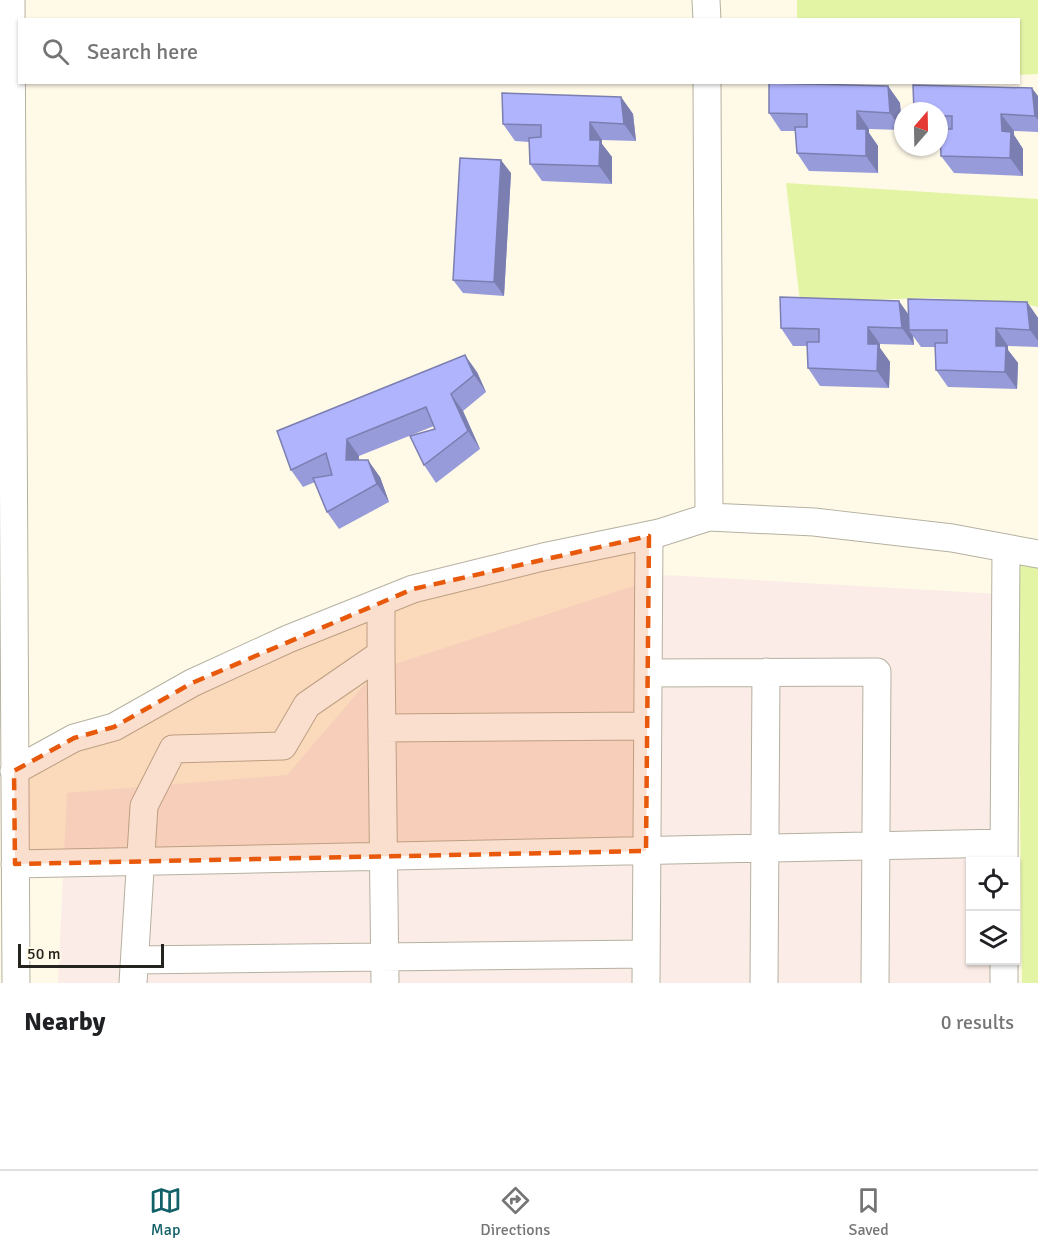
<!DOCTYPE html>
<style>
body{margin:0;font-family:Signika,sans-serif;background:#f6f6f6;color:#202124}
.controls{position:absolute;right:18px;bottom:18px;display:grid;overflow:hidden;border-radius:0px;box-shadow:0 2px 4px #0004}
.controls button{width:54px;height:54px;display:grid;place-items:center;padding:0;border:0;border-bottom:2px solid #e0e0e0;background:#fff;color:#202124;font:30px sans-serif}
.compass{position:absolute;left:894px;top:102px;width:54px;height:54px;border-radius:50%;background:#fff;box-shadow:0 2px 4px #0004;rotate:20deg}
.scale{position:absolute;left:18px;bottom:15px;width:146px;box-sizing:border-box;padding-left:6px;border:3px solid #25231d;border-top:0;font-size:16px;line-height:21px;white-space:nowrap;color:#25231d;-webkit-text-stroke:4px #fffae8;paint-order:stroke}
.list{margin:0;padding:0;list-style:none}
h2{display:flex;justify-content:space-between;align-items:center;height:78px;margin:0;padding:0 24px;font-size:26px}
h2 small{font-size:20px;font-weight:400;color:#757577}
.icon{flex:none;width:33px;height:33px;fill:none;stroke:currentColor;stroke-width:2;stroke-linecap:round;stroke-linejoin:round}
.map{position:relative;flex:none;width:1038px;height:983px;overflow:hidden}
.search{position:absolute;background:#fff;box-shadow:0 2px 4px #0004;left:18px;right:18px;top:18px;height:66px;display:flex;align-items:center;gap:15px;box-sizing:border-box;padding:0 21px;border-radius:0px;color:#757577;font-size:22px}
.sheet{height:186px;background:#fff}
nav{display:flex;justify-content:space-around;align-items:center;box-sizing:border-box;height:84px;border-top:2px solid #e0e0e0;background:#fff;font-size:16px;color:#757577}
nav a{display:grid;justify-items:center;gap:3px}
nav .on{color:#126169}
.map>svg:first-child{display:block}
.commercial{fill:#fbece7}
.green{fill:#e3f4a5}
.lines{fill:none;stroke-linecap:round;stroke-linejoin:round}
.minor-casing{stroke:#b5b1a0;stroke-width:29}
.minor{stroke:#fff;stroke-width:27}
.wall{fill:#979bd9}
.shaded-wall{fill:#7b7eb0}
.building{fill:#b0b4fc;stroke:#7b7eb0;stroke-width:1.5}
.marked{fill:#e8590c;fill-opacity:0.2;stroke:#e8590c;stroke-width:4.5;stroke-dasharray:12 8;stroke-linejoin:round}
</style>
<div class="map">
<svg width="1038" height="983" viewBox="0 0 1038 983">
<rect width="100%" height="100%" fill="#fffae8"/>
<path class="commercial" d="M667 575 1000 594 998 861 970 862V960L998 961V983H58L67 793 287 775 377 670Z"/>
<path class="green" d="M797 0H1038V74L1019 75 1018 20 797 19Z
M786 183 1038 199V307L1021 303 930 298 800 302Z
M1017 562 1038 567V983H1022Z"/>
<g class="lines">
<defs>
<path id="minor" d="M11 0 16 983
M706 0 707 20
M707 82 709 517
M381 654 385 983
M648 673 877 672 875 983
M382 728 647 726
M14 771 74 738 114 727 192 683 288 639 413 589 543 557 659 533 709 517 814 522 952 538 1038 554
M1004 862 1006 548
M15 864 1004 843
M136 960 646 954
M133 983 144 806 173 749 283 746 307 705 381 654V602
M646 983 649 536
M764 983 766 672
M1004 983V960"/>
</defs>
<use href="#minor" class="minor-casing"/>
<use href="#minor" class="minor"/>
</g>
<path class="wall" d="M888 86 900 103 902 130 869 129V133L878 146V173L809 171 797 153 795 131H781L769 113Z
M1038 96V132L1014 131V135L1023 149V176L954 173 941 156 940 133H939V111Z
M621 97 633 114 636 141 602 140V144L612 157V184L542 181 530 164 529 142 515 141 503 124Z
M511 173 504 296 463 293 453 280Z
M1027 302 1038 318V347L1008 346V350L1018 363 1017 389 948 387 936 370 935 347H921L913 336 914 345 880 344V348L890 362 889 388 820 386 808 368 807 346H793L781 328Z
M477 372 486 392 463 411 480 449 436 483 424 465 435 429 434 426 359 456V460L380 477 389 502 339 529 327 512 315 482 303 487 291 470 277 431Z"/>
<path class="shaded-wall" d="M888 86 900 103 902 130 890 113Z
M1032 88 1038 96V120L1035 116Z
M621 97 633 114 636 141 624 124Z
M857 111 869 129V133L878 146V173L866 156 857 129Z
M1001 114 1014 131V135L1023 149V176L1010 158 1002 131Z
M590 122 602 140V144L612 157V184L599 166 590 140Z
M501 160 511 173 504 296 494 282Z
M899 301 911 318 909 330 913 336 914 345 902 328Z
M1027 302 1038 318V341L1030 330Z
M868 327 880 344V348L890 362 889 388 877 371 868 344Z
M996 328 1008 346V350L1018 363 1017 389 1005 372 996 346Z
M465 355 477 372 486 392 474 375Z
M451 394 463 411 480 449 468 431Z
M347 439 359 456 358 477 346 460Z
M368 460 380 477 389 502 377 484Z"/>
<path class="building" d="M769 83 888 86 890 113 857 111V129H866V156L797 153 795 127H807V114L769 113Z
M913 85 1032 88 1035 116 1001 114 1002 131 1011 132 1010 158 941 156 940 129H952V116H939V111H914Z
M502 93 621 97 624 124 590 122V140H600L599 166 530 164 529 138 541 137V125L503 124Z
M460 158 501 160 494 282 453 280Z
M780 297 899 301 902 328 868 327V344H878L877 371 808 368 807 342H819V329L781 328Z
M908 299 1027 302 1030 330 996 328V346H1006L1005 372 936 370 935 343H947V330H909Z
M465 355 474 375 451 394 468 431 424 465 410 436 435 429 426 407 347 439 346 460H368L377 484 327 512 313 478 332 475 326 453 291 470 277 431Z"/>
<path class="marked" d="M649 536 646 851 15 864 14 771 74 738 114 727 192 683 413 589Z"/>
</svg>
<div class="controls">
<button><svg class="icon" aria-label="locate" viewBox="0 0 24 24"><circle cx="12" cy="12" r="6"/><path d="M12 2v4M12 18v4M2 12h4M18 12h4"/></svg></button>
<button><svg class="icon" aria-label="layers" viewBox="0 0 24 24"><path d="M12 4l9 5-9 5-9-5zM3 14l9 5 9-5"/></svg></button>
</div>
<svg class="compass" viewBox="-18 -18 36 36"><path d="M0-13l5 13h-10z" fill="#e53935"/><path d="M0 13l5-13h-10z" fill="#757577"/></svg>
<div class="scale">50 m</div>
<div class="search"><svg class="icon" aria-label="search" viewBox="0 0 24 24"><circle cx="10" cy="10" r="6"/><path d="M15 15l6 6"/></svg>Search here</div>
</div>
<section class="sheet">
<h2>Nearby<small>0 results</small></h2>
<ul class="list">
</ul>
</section>
<nav>
<a class="on"><svg class="icon" aria-label="map" viewBox="0 0 24 24"><path d="M3 6l6-2 6 2 6-2v14l-6 2-6-2-6 2zM9 4v14M15 6v14"/></svg>Map</a>
<a><svg class="icon" aria-label="directions" viewBox="0 0 24 24"><path d="M12 3l9 9-9 9-9-9zM9 14v-3h6M13 9l2 2-2 2"/></svg>Directions</a>
<a><svg class="icon" aria-label="saved" viewBox="0 0 24 24"><path d="M7 4h10v16l-5-4-5 4z"/></svg>Saved</a>
</nav>
